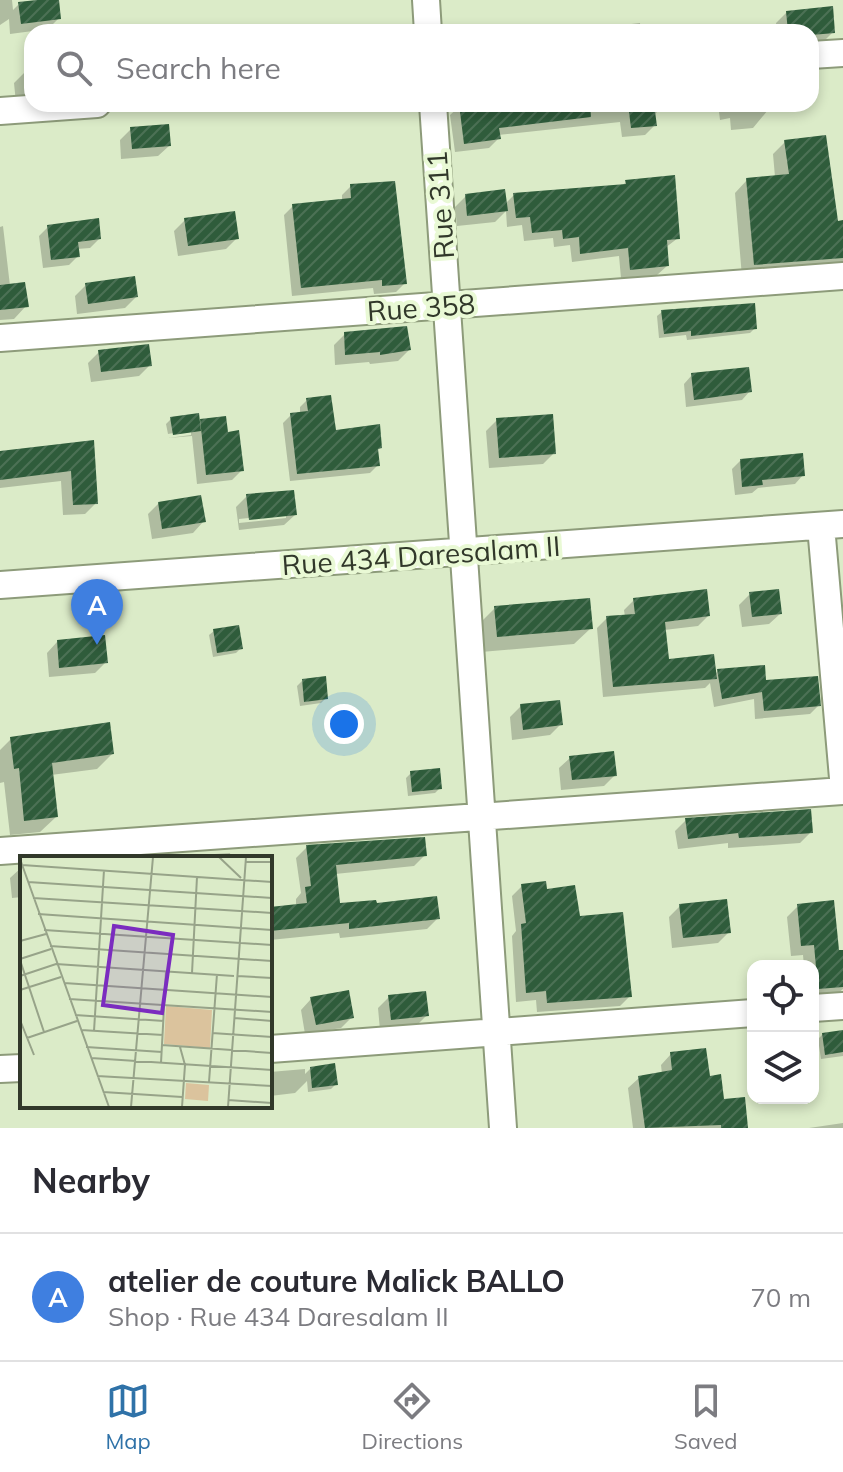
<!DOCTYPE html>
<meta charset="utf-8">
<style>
body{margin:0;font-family:Mulish,sans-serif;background:#f7f7f7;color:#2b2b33}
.controls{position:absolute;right:24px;bottom:24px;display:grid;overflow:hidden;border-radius:16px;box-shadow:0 4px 12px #0003}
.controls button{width:72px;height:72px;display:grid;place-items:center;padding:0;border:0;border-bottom:2px solid #e1e1e2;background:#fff;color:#2b2b33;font:40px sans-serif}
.you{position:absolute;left:344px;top:724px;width:28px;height:28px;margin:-20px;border:6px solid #fff;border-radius:50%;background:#1a73e8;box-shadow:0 0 0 12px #1a73e833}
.badge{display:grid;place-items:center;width:52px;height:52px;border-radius:50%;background:#2f72a8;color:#fff;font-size:26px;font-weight:700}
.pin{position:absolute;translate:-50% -66px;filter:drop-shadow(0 2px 4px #0008)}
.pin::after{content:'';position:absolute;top:42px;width:28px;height:24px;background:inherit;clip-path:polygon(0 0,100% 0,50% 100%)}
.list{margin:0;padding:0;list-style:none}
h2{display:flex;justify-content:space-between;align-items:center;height:104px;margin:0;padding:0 32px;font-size:34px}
h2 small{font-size:26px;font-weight:400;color:#7c7c81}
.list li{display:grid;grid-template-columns:52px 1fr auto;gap:24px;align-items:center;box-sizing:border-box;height:128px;padding:0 32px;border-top:2px solid #e1e1e2}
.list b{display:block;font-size:30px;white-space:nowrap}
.list p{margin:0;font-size:26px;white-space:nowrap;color:#7c7c81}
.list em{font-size:26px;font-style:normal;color:#7c7c81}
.icon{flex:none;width:44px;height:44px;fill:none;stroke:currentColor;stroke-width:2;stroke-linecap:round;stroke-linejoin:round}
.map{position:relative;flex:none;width:843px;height:1128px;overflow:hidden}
.search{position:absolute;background:#fff;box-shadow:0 4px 12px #0003;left:24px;right:24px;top:24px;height:88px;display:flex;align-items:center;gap:20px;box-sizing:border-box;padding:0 28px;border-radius:24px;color:#7c7c81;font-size:30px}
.sheet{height:232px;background:#fff}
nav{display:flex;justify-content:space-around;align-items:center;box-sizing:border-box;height:112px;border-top:2px solid #e1e1e2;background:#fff;font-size:22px;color:#7c7c81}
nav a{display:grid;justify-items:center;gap:4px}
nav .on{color:#2f72a8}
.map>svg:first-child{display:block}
.shadow{fill:#0003;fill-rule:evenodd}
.building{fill:url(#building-hatch)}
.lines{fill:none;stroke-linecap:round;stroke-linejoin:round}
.minor-casing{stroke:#8d9b7a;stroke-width:30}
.minor{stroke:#fff;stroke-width:26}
.labels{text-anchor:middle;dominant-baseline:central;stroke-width:8;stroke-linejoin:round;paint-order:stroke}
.street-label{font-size:28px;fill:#31382a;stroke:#e9f9d5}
.inset-road{fill:none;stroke:#97a389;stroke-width:2}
.view{fill:#7b2cbf;fill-opacity:0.15;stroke:#7b2cbf;stroke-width:4}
.inset-edge{fill:none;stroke:#31382a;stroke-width:4}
</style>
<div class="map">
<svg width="843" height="1128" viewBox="0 0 843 1128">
<defs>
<pattern id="building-hatch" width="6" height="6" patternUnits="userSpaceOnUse" patternTransform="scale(2)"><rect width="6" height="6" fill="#2f5c3b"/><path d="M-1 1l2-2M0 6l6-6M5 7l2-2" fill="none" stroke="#4c7155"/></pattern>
</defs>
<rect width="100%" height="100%" fill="#dbebc8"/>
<path class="shadow" d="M0 0H12L13 10 19 4 57 0 59 18 48 29 10 34 9 19 0 25Z
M787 12 833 32 822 43 811 44V32H777L776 23Z
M640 23 641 32H608L614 26Z
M558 27 559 32H532L533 31Z
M25 72H32V101L16 103 14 83Z
M478 104H659L660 109 654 115 655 125 645 135 622 137 620 122 498 135 499 138 489 148 455 152 450 115 460 106Z
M718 104H773L753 128 731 130 730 118 720 120Z
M131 129 169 146 158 156 121 159 120 140Z
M785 142 836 223 843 222V265L742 277 735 193 747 180 775 177 773 154Z
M626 182 678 238 665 248 667 266 657 275 621 278 619 256 572 262 570 245 554 247 553 238 524 241 522 225 507 227 506 211 495 222 457 226 455 207 466 196 505 204 514 195 622 186Z
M351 186 405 283 396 292 374 294 373 288 292 296 284 215 293 206 342 201V195Z
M185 220 237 238 226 249 178 256 174 231Z
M3 226 10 286 26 306 14 319 0 320V227Z
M48 227 99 239 90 248 77 249 78 256 69 265 43 268 39 236Z
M86 285 136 297 125 308 77 314 75 296Z
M662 312 755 328 750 333 687 340 686 335 659 338 657 316Z
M345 334 409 350 398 361 370 364 369 362 335 365 334 345Z
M99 352 150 365 139 376 91 382 88 363Z
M692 375 750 391 742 400 686 407 684 384Z
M307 400 334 432 380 448 376 452 378 465 370 473 290 481 283 423 291 415 300 414V407Z
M171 419 198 424 201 421 226 434 242 470 232 480 197 484 192 436 168 438 191 435V430L168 434 166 424Z
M497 420 554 453 543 464 489 468 486 431Z
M92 442 96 503 85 514 63 515 61 481 0 488V453Z
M740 461 803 475 795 484 758 488 752 493 735 495 732 469Z
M247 496 295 515 284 525 239 530 236 507ZM286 514V518L239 523V519Z
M159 503 203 522 193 533 152 539 148 514Z
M750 594 780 614 769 624 742 627 739 605Z
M634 600 708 616 698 626 664 630 668 661 714 675 718 671 764 682 819 705 810 714 755 719 754 699 714 707 710 683 705 688 603 697 597 628 607 618 625 617 624 610Z
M495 608 591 628 574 644 481 652 479 624Z
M214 631 241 648 236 653 213 657 209 635Z
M57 642 106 662 95 673 49 677 47 653Z
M302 681 326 698 321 703 300 706 297 686Z
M521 706 561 724 550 735 512 740 510 717Z
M11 739 112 754 97 769 51 775 56 817 40 832 10 835 4 782 0 783V750Z
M570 758 615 775 604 786 561 790 559 768Z
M411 773 440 788 435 793 408 796 406 778Z
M686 820 811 832 800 843 728 848V843L678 849 675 831Z
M307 847 425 855 414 866 335 874 338 905H375L438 918 427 929 340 938 339 933 270 940V909L296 906V899L301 893 296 858Z
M230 853 231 858H182L184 856Z
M22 867V897L12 898 10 878Z
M522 886 545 891 578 919 630 996 620 1006 537 1012 536 1000 516 1002 512 936 516 931 512 896Z
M680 906 729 932 718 943 672 948 669 917Z
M798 906 838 952H843V989L836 995 813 998V966H804L803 955 791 956 787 917Z
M22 966V990H20L18 970Z
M389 997 427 1015 416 1026 380 1030 378 1008Z
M311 999 352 1017 341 1028 305 1034 301 1010Z
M843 1032V1056L821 1059 818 1039 823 1034Z
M671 1054 708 1078 722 1101 746 1128H633L628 1088 639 1078 662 1074 661 1065Z
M311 1068 336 1084 331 1089 308 1092 307 1081 295 1093 270 1096V1072L305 1069V1074Z
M843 1123V1128H809Z"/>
<path class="building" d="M37 0H59L61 19 21 24 18 2Z
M833 6 835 33 811 35V32H788L786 11Z
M459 104H590L591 117 499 128 501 139 464 144Z
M628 104H654L657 126 631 128Z
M169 124 171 146 132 149 130 127Z
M826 135 838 221 843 220V258L754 265 746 178 789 174 784 140Z
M675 175 680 239 667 240 669 266 630 270 628 248 580 254 579 237 563 239 562 230 532 233 530 217 516 218 513 193 626 184 625 180Z
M395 181 407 284 382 286V280L301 288 292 204 351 198 350 184Z
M505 189 508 211 467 216 465 194Z
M235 211 239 239 188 246 184 218Z
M99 218 101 239 78 242 80 257 51 260 47 225Z
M135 276 138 297 88 304 85 283Z
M25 282 29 307 0 310V285Z
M755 303 757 329 691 336V331L664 334 661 310Z
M407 326 411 350 380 355V352L345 355 344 332Z
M149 344 152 366 101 372 98 350Z
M749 367 752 392 694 400 691 373Z
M331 395 336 430 380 424 382 448 378 449 380 466 297 474 290 413 308 411 306 398Z
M199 413 201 431 173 435 170 417Z
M553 414 556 454 499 458 496 418Z
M226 416 228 432 239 430 244 471 206 475 200 419Z
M94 440 98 504 73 505 71 471 0 480V451Z
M803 453 805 476 762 480 763 485 742 487 740 459Z
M294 490 297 515 249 520 246 494Z
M201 495 206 522 162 529 158 502Z
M707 589 710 616 665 622 669 659 714 654 717 679 613 687 606 616 635 614 633 598Z
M779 589 782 614 752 617 749 592Z
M590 598 593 629 497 637 494 606Z
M239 625 243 649 217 653 213 629Z
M105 635 108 663 59 668 57 640Z
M765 665 766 680 818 676 821 706 764 711 762 692 722 699 717 669Z
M326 676 328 699 304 702 302 679Z
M560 700 563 725 523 730 520 704Z
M110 722 114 754 52 763 58 817 24 821 19 768 14 769 10 737Z
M614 751 617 776 572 780 569 756Z
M440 768 442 789 412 792 410 771Z
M811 809 813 833 739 838 738 833 688 839 685 818Z
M425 837 427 856 336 865 340 903 376 900 377 903 437 896 440 919 349 929V923L270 931V907L307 903 305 887 311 886 306 845Z
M546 881 547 889 575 885 580 916 623 912 632 997 547 1003 546 991 526 993 521 924 526 923 521 884Z
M727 899 731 933 683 938 679 904Z
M834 900 839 950H843V987L818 989 814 945 801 946 797 904Z
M349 990 354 1018 316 1025 310 997Z
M426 991 429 1016 391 1020 388 995Z
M843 1030V1052L825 1055 822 1033Z
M706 1048 710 1076 721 1074 724 1099 745 1097 748 1128H721V1125L645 1128 638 1076 672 1070 670 1052Z
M335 1063 338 1085 312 1088 310 1067Z"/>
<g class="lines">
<defs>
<path id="minor" d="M426 0 428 32
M811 55 843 53
M433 104 503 1128
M0 111 97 104
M0 338 843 276
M821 526 843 778
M0 585 843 524
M0 851 843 791
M813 1008 843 1006
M270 1049 753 1013
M0 1069 22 1068"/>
</defs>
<use href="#minor" class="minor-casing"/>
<use href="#minor" class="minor"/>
</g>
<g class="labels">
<g class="street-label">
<text transform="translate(440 205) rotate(-94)">Rue 311</text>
<text transform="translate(421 307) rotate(-4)">Rue 358</text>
<text transform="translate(421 555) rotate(-4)">Rue 434 Daresalam II</text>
</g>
</g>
<g transform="translate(20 856)">
<rect width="252" height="252" fill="#dbebc8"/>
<path d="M146 150 192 154 190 192 144 188Z" fill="#dbc39d"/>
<path d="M166 227 189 229 188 245 165 243Z" fill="#dbc39d"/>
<path class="inset-road" d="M199 1 221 22M0 3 89 251M225 6H252M2 9 252 26M8 26 252 42M13 42 252 57M18 58 252 74M24 74 252 89M0 85 26 78M30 90 252 105M0 103 31 93M0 104 24 176M172 117 177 21M0 120 36 108 214 120M217 120 252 122M44 127 252 141M0 134 41 121M49 143 252 156M55 159 144 165M214 162 252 165M0 164 14 199M61 174 143 179M74 175 84 14M192 177 252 181M7 182 57 165M142 189 252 197M66 191 142 196M160 191 165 209 162 251M71 202 252 214M141 207 146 115M77 220 252 230M189 226 197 118M83 236 162 241M208 244 252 247M111 251 133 1M208 251 226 1"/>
<path class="view" d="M94 70 153 79 142 157 83 149Z"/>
<rect width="252" height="252" class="inset-edge"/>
</g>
</svg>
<div class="controls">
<button><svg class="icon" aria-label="locate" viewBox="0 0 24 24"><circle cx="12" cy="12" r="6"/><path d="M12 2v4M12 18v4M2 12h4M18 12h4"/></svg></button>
<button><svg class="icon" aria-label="layers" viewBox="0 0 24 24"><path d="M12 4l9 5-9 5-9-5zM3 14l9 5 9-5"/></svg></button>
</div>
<div class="you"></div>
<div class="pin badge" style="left:97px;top:645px;background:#3f7fe0">A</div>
<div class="search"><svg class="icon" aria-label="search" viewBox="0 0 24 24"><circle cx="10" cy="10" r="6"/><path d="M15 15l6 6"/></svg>Search here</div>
</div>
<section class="sheet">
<h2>Nearby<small></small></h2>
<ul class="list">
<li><span class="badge" style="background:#3f7fe0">A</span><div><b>atelier de couture Malick BALLO</b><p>Shop · Rue 434 Daresalam II</p></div><em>70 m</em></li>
</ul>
</section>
<nav>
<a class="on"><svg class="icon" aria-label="map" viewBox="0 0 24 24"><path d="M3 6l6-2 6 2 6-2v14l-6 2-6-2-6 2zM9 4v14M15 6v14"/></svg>Map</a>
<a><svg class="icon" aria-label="directions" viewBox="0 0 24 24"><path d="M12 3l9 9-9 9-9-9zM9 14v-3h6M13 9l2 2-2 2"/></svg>Directions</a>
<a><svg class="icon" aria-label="saved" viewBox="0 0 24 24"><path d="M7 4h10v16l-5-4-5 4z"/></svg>Saved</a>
</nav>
